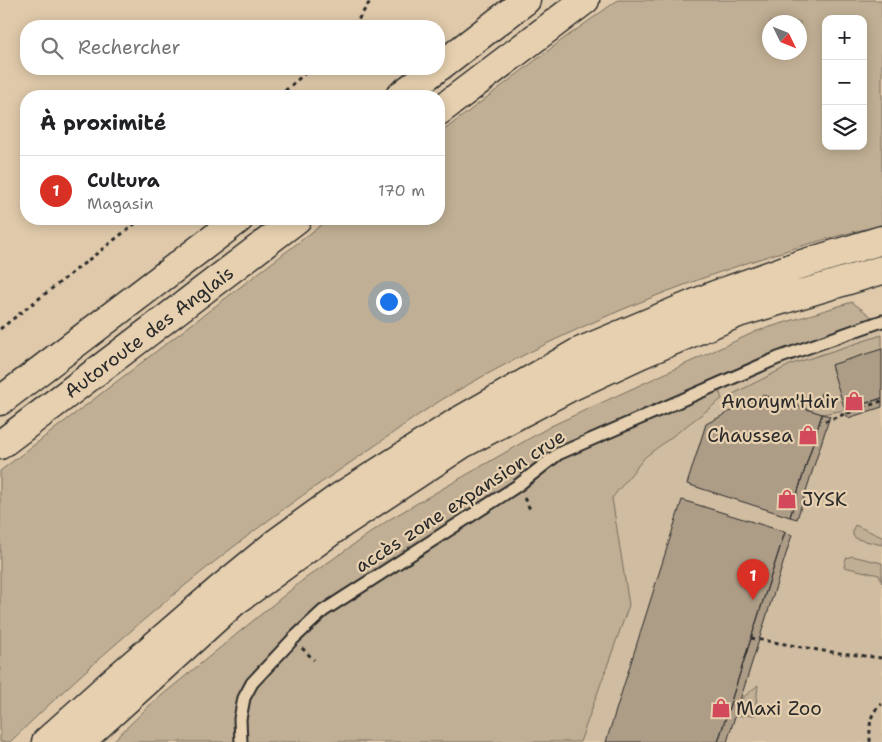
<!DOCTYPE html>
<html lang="fr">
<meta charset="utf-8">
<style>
body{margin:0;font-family:"Shantell Sans",sans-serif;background:#f6f6f6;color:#202124}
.controls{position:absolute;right:15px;top:15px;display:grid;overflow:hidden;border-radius:10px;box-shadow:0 2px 12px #0003}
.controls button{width:45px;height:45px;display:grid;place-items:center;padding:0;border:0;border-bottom:1px solid #e0e0e0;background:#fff;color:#202124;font:25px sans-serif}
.compass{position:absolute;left:762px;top:15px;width:45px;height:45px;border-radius:50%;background:#fff;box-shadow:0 2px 12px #0003;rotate:133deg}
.you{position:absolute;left:388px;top:301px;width:18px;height:18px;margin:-12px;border:4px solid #fff;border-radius:50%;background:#1a73e8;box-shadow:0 0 0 8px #1a73e833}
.badge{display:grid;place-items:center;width:32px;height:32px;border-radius:50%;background:#d93025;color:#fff;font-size:16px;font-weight:700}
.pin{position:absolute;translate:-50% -41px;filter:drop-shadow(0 1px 2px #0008)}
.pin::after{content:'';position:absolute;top:26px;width:18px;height:15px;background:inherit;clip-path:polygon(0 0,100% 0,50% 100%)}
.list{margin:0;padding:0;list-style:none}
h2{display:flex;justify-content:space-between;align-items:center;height:65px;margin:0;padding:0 20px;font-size:21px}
h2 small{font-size:16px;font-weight:400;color:#757577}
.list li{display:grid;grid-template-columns:32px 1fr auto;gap:15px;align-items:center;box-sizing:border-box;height:70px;padding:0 20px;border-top:1px solid #e0e0e0}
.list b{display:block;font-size:19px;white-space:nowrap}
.list p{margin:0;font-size:16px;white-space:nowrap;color:#757577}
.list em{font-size:16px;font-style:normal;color:#757577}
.icon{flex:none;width:28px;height:28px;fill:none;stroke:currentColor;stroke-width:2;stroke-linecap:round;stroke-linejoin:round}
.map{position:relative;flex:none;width:882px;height:742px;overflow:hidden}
.search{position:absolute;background:#fff;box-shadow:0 2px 12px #0003;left:20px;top:20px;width:425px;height:55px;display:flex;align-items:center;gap:12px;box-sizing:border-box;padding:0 18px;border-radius:20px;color:#757577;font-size:19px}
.panel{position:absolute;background:#fff;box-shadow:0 2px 12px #0003;left:20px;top:90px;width:425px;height:135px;border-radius:20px}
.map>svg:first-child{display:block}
.built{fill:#d0bca0}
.green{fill:#c0af94;stroke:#766d60;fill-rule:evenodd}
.building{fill:#ad9d87;stroke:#2b2b2b}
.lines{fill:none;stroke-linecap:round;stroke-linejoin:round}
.lane-casing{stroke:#2b2b2b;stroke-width:15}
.highway-casing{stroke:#2b2b2b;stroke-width:31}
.path{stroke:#2b2b2b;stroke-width:3;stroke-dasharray:4 4;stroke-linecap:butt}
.lane{stroke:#e6d0af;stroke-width:11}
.highway{stroke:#e6d0af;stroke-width:28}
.labels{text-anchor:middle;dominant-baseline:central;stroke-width:4.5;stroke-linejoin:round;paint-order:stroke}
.street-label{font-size:19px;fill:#2b2b2b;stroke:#e6d0af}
.poi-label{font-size:19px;fill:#2b2b2b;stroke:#e6d0af;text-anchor:end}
</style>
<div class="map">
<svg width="882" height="742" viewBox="0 0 882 742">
<rect width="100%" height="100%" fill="#dfc9aa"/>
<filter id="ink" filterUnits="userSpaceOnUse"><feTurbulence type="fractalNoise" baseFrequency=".02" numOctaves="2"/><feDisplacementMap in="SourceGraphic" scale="10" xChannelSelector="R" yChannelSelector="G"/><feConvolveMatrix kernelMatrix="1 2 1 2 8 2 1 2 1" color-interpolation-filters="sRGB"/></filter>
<g filter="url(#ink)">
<path class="built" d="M882 315V742H580L629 605 612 498 645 457 722 400 714 378 769 354Z"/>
<path class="green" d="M618 0H882V225C736 259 586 317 455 392 421 411 390 436 357 458 333 475 308 491 285 508 188 579 96 658 10 742H0V471L329 219H439V134L562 40ZM826 19H863V146H826ZM770 22H800V52H770Z
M852 302 872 317 769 354 715 378 722 399 645 457 612 498 629 605 580 742H112L150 705 303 580 390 519 551 426 757 331Z
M882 335V349L845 410 822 414 763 395 739 407 731 395 792 364Z
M855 525 882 537V545L857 539 853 536V529Z
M852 556 882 563V583L879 575 844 567 846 558Z
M758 685 755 715 735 716 740 700Z"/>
<path class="building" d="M882 349V398L845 410 831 365Z
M821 393 827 395 824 405 818 403Z
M763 395 822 414 790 517 687 484 706 424Z
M882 398V407L848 418 845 410Z
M822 414 830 416 797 519 790 517Z
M682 500 785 532 718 742H606Z
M785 532 792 535 727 742H718Z"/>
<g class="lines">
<defs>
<path id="lane" d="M241 742 240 719 244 698 252 683 293 639 323 611 517 486 558 454 778 358 882 321"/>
<path id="highway" d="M439 67 526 0
M400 96 436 69
M439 111 585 0
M0 401 239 219
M0 445 297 219
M46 742 116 679 220 589 276 543 338 498 454 424 579 352 715 295 799 265 882 240
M80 742 234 602 344 522 462 444 568 388 641 354 738 313 882 270"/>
</defs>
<use href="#lane" class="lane-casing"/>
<use href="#highway" class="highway-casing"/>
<path class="path" d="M354 26 371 0
M279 96 310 69
M0 329 141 219
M825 421 882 401
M524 498 531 511
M751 638 824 651 882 658
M302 648 314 660
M870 742C870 726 868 714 882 704"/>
<use href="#lane" class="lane"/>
<use href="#highway" class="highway"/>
</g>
</g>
<defs>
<symbol id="shop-bare" viewBox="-9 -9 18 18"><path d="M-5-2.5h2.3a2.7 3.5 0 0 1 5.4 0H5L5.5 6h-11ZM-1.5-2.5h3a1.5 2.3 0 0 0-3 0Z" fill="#d1495b" stroke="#e6d0af" stroke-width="2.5" paint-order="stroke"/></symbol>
</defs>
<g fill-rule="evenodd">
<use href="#shop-bare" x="840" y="387" width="28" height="28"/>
<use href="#shop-bare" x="794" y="421" width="28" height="28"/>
<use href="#shop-bare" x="773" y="485" width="28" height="28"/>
<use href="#shop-bare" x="707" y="694" width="28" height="28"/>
</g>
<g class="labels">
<g class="street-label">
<text transform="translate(149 332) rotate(-37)">Autoroute des Anglais</text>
<text transform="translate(460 501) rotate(-33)">accès zone expansion crue</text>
</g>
<g class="poi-label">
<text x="839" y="401">Anonym'Hair</text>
<text x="793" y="435">Chaussea</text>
<text x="802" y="499" text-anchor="start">JYSK</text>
<text x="736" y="708" text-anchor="start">Maxi Zoo</text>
</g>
</g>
</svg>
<div class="controls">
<button>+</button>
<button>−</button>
<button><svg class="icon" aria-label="layers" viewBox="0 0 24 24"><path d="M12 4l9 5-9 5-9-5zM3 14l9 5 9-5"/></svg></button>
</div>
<svg class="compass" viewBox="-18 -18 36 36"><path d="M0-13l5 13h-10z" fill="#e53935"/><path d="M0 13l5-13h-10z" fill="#757577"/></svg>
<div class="you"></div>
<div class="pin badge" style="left:753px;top:600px">1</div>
<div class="search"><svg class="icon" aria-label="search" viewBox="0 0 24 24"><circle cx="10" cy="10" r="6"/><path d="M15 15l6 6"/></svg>Rechercher</div>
<section class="panel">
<h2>À proximité<small></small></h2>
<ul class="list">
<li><span class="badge">1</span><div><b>Cultura</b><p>Magasin</p></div><em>170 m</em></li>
</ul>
</section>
</div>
